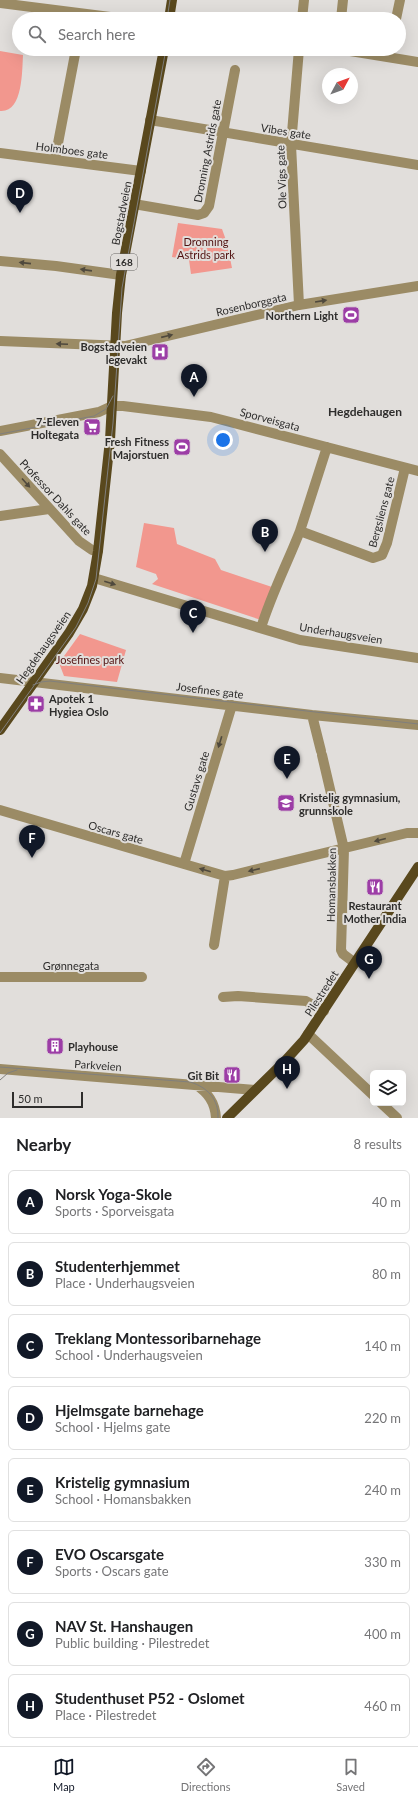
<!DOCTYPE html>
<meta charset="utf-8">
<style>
body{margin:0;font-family:Lato,sans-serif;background:#f2f2f2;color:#202124}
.controls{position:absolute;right:12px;bottom:12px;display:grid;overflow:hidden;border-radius:6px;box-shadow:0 4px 16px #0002}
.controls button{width:36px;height:36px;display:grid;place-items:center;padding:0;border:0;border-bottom:1px solid #e0e0e0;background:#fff;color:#202124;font:20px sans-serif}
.compass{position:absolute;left:322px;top:68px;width:36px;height:36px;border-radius:50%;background:#fff;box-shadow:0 4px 16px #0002;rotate:49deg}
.scale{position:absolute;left:12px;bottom:10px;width:71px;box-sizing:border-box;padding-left:4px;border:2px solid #2e2d2c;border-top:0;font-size:11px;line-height:14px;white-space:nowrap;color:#2e2d2c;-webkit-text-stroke:3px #e1dedb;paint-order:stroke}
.you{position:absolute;left:223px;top:440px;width:14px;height:14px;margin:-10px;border:3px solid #fff;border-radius:50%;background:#1a73e8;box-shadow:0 0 0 6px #1a73e833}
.badge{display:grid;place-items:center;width:26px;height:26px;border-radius:50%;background:#111827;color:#fff;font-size:13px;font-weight:700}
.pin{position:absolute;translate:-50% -33px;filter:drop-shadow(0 1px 2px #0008)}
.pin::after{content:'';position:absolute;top:21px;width:14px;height:12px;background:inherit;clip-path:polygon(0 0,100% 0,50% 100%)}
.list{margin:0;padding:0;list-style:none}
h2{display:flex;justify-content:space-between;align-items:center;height:52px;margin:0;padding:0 16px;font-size:17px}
h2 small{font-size:13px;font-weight:400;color:#757577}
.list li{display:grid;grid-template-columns:26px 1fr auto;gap:12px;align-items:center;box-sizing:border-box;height:64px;margin:0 8px 8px;padding:0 8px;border:1px solid #e0e0e0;border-radius:6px}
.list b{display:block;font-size:15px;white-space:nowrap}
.list p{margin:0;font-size:13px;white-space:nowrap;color:#757577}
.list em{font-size:13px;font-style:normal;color:#757577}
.icon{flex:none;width:22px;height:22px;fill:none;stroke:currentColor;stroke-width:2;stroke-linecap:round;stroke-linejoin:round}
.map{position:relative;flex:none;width:418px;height:1118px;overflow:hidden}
.search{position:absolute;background:#fff;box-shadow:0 4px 16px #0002;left:12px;right:12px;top:12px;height:44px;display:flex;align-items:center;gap:10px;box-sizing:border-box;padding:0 14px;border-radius:22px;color:#757577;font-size:15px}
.sheet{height:628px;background:#fff}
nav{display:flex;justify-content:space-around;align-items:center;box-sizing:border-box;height:56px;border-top:1px solid #e0e0e0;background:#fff;font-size:11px;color:#757577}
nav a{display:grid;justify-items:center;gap:2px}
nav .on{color:#111827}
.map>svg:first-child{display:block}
.green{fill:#f2978e}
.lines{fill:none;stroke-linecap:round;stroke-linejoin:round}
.minor{stroke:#9b8b65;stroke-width:10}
.major{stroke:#59481d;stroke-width:10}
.tram{stroke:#807f7d;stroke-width:1}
.oneway{fill:#4f493d}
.labels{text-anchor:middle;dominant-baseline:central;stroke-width:4;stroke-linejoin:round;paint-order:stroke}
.shield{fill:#e1dedb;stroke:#646260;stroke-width:1}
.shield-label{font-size:10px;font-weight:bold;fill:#2e2d2c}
.street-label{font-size:11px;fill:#2e2d2c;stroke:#e1dedb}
.park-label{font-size:11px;fill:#511211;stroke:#e1dedb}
.poi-label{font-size:11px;font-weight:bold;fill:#2e2d2c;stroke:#e1dedb;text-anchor:end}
.neighbourhood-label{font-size:12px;font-weight:bold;fill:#2e2d2c;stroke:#e1dedb}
</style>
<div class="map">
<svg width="418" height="1118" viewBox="0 0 418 1118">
<rect width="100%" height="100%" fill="#e1dedb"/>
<path class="green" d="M0 51 23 55C22 71 23 113 0 111Z
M178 223 222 229 227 243 232 268 191 274 189 260 172 257Z
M144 523 174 528 177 544 215 559 221 570 272 587 261 620 152 584 158 579 156 574 136 567Z
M80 634 126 650 117 682 64 676 59 663Z"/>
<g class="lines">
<path class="minor" d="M0 3 126 19
M302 19 304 0
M341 19 343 0
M396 19 400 0
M338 49 418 62
M150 120 418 165
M0 153 141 171
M55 159 76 49
M134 204 198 215 204 213 209 206 235 70
M0 261 56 266 121 275
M299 305 291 145 299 49
M0 341 125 346 299 305 418 286
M0 431 99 412 112 406H123L211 417 418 471
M327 447 300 531 373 558 382 555 387 543 405 468
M0 454 79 541 92 550 98 551
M0 516 49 509
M94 578 300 640 418 658
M261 628C271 595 287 564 300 531
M0 678 312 715 418 725
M312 715 321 751
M322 755 344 849 341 950 343 954 355 963
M0 810 225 876 233 875 407 833H418
M184 864 232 705
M214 945 225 876
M0 977H142
M223 997 238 996 306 1001 324 1011
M308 1034 373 1095
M0 1069 255 1090
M195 1084C208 1093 215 1102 216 1118
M381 1103 397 1118"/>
<path class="major" d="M169 19 172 0
M0 730 69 633 83 609 92 586 98 551 110 440 117 313 121 275 164 49
M227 1118 284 1062 304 1040 418 867"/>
<path class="tram" d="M167 19 170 0
M0 434 94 416 106 409 113 396
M33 685 41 682 50 681 418 724
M0 733 76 627 88 603 96 579 113 423 122 288 166 49
M0 1067 190 1082C207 1087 219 1099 218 1118
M0 1080 8 1073 17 1070"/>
</g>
<defs><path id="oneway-solid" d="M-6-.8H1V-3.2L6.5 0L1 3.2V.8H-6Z"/></defs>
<g class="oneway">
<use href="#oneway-solid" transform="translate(25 263) rotate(-174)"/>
<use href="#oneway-solid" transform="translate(86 270) rotate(-172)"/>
<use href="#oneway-solid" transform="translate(321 301) rotate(-9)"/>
<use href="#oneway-solid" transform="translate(167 336) rotate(-13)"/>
<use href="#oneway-solid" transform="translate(62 344) rotate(-177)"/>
<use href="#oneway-solid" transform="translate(26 483) rotate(48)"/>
<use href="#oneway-solid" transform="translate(110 583) rotate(17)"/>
<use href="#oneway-solid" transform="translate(220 742) rotate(107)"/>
<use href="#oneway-solid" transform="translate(380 840) rotate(166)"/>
<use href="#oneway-solid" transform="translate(205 870) rotate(-164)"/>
<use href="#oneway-solid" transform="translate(254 870) rotate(167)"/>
</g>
<defs>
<symbol id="stadium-square" viewBox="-11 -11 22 22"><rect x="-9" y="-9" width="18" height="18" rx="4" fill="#9c3da6" stroke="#e1dedb"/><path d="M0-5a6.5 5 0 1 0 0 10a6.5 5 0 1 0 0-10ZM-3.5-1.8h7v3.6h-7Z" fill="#fff"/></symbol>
<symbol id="hospital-square" viewBox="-11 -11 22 22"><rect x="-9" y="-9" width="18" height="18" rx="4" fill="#9c3da6" stroke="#e1dedb"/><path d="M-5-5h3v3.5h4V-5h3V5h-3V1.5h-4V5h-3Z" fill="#fff"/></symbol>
<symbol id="supermarket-square" viewBox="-11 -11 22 22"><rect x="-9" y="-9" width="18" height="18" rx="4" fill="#9c3da6" stroke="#e1dedb"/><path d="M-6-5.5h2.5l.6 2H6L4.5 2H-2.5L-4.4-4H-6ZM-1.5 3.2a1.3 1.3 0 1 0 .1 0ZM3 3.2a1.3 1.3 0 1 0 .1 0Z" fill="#fff"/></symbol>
<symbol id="pharmacy-square" viewBox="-11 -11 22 22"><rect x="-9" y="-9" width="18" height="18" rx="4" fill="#9c3da6" stroke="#e1dedb"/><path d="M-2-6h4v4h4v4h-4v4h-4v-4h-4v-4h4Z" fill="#fff"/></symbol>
<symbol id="school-square" viewBox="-11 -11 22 22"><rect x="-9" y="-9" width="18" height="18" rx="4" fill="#9c3da6" stroke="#e1dedb"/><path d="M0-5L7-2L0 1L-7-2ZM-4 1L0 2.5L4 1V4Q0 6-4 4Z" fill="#fff"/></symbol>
<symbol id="restaurant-square" viewBox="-11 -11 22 22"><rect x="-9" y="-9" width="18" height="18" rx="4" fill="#9c3da6" stroke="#e1dedb"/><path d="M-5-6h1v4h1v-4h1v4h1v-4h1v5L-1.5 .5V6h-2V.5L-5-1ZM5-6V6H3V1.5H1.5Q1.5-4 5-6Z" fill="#fff"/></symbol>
<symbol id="building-square" viewBox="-11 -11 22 22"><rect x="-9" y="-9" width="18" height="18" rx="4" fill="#9c3da6" stroke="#e1dedb"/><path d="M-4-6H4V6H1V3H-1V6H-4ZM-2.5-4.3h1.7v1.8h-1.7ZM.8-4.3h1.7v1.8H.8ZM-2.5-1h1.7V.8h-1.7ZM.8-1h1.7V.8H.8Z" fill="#fff"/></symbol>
</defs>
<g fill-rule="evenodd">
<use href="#stadium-square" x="341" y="305" width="20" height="20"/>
<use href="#hospital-square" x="150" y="342" width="20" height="20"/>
<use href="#supermarket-square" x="82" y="417" width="20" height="20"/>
<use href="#stadium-square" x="172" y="437" width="20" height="20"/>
<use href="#pharmacy-square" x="26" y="694" width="20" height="20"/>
<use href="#school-square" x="276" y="793" width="20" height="20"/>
<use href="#restaurant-square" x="365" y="877" width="20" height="20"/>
<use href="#building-square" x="45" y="1036" width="20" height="20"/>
<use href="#restaurant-square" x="222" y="1065" width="20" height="20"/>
</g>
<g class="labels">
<rect class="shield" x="111" y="254" width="26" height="16" rx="3"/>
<g class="shield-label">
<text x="124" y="262">168</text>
</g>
<g class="street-label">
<text transform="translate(286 131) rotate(9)">Vibes gate</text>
<text transform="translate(72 150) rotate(7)">Holmboes gate</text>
<text transform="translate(207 151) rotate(-79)">Dronning Astrids gate</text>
<text transform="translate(281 177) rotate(-92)">Ole Vigs gate</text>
<text transform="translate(121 213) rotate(-79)">Bogstadveien</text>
<text transform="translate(251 304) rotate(-13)">Rosenborggata</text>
<text transform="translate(270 419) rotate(15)">Sporveisgata</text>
<text transform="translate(56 497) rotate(47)">Professor Dahls gate</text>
<text transform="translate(381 512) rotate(-75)">Bergsliens gate</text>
<text transform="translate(341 633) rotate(9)">Underhaugsveien</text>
<text transform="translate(43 647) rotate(-55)">Hegdehaugsveien</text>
<text transform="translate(210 690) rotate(7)">Josefines gate</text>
<text transform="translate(196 781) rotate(-73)">Gustavs gate</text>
<text transform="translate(116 832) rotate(16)">Oscars gate</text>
<text transform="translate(331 885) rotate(-89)">Homansbakken</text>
<text x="71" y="965">Grønnegata</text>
<text transform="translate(321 993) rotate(-57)">Pilestredet</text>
<text transform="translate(98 1065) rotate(4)">Parkveien</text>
</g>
<g class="park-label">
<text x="206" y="241">Dronning<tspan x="206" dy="13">Astrids park</tspan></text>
<text x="90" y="659">Josefines park</text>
</g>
<g class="poi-label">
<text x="338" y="315">Northern Light</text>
<text x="147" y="346">Bogstadveien<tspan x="147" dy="13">legevakt</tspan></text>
<text x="79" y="421">7-Eleven<tspan x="79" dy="13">Holtegata</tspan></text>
<text x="169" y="441">Fresh Fitness<tspan x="169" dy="13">Majorstuen</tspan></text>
<text x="49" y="698" text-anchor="start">Apotek 1<tspan x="49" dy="13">Hygiea Oslo</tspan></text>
<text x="299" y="797" text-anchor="start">Kristelig gymnasium,<tspan x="299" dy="13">grunnskole</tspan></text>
<text x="375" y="905" text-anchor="middle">Restaurant<tspan x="375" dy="13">Mother India</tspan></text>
<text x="68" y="1046" text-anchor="start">Playhouse</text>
<text x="219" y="1075">Git Bit</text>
</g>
<g class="neighbourhood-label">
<text x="365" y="411">Hegdehaugen</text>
</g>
</g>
</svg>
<div class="controls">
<button><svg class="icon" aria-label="layers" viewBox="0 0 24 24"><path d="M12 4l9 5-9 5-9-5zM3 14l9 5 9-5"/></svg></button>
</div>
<svg class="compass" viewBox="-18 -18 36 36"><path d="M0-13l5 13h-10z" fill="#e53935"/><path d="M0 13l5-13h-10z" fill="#757577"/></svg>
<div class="scale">50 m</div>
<div class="you"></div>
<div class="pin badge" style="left:194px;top:397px">A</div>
<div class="pin badge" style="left:265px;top:552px">B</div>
<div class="pin badge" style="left:193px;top:633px">C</div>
<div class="pin badge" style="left:20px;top:213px">D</div>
<div class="pin badge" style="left:287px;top:779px">E</div>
<div class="pin badge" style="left:32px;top:858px">F</div>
<div class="pin badge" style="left:369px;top:979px">G</div>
<div class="pin badge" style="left:287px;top:1089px">H</div>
<div class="search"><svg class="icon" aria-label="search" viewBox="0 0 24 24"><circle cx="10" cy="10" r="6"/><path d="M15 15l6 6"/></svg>Search here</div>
</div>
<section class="sheet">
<h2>Nearby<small>8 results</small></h2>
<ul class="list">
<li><span class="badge">A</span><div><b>Norsk Yoga-Skole</b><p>Sports · Sporveisgata</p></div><em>40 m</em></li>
<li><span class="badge">B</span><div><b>Studenterhjemmet</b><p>Place · Underhaugsveien</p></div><em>80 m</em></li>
<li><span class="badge">C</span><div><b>Treklang Montessoribarnehage</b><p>School · Underhaugsveien</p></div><em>140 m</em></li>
<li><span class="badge">D</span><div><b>Hjelmsgate barnehage</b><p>School · Hjelms gate</p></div><em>220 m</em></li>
<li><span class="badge">E</span><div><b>Kristelig gymnasium</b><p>School · Homansbakken</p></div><em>240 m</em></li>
<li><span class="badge">F</span><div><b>EVO Oscarsgate</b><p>Sports · Oscars gate</p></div><em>330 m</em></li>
<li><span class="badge">G</span><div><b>NAV St. Hanshaugen</b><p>Public building · Pilestredet</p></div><em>400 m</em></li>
<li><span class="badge">H</span><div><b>Studenthuset P52 - Oslomet</b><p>Place · Pilestredet</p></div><em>460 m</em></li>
</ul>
</section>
<nav>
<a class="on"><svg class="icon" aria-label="map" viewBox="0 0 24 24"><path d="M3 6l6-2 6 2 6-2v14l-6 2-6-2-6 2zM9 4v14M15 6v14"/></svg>Map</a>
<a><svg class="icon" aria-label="directions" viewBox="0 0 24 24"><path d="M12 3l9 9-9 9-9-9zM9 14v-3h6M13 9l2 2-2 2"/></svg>Directions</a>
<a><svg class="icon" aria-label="saved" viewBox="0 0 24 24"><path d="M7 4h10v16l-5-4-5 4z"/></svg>Saved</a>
</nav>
